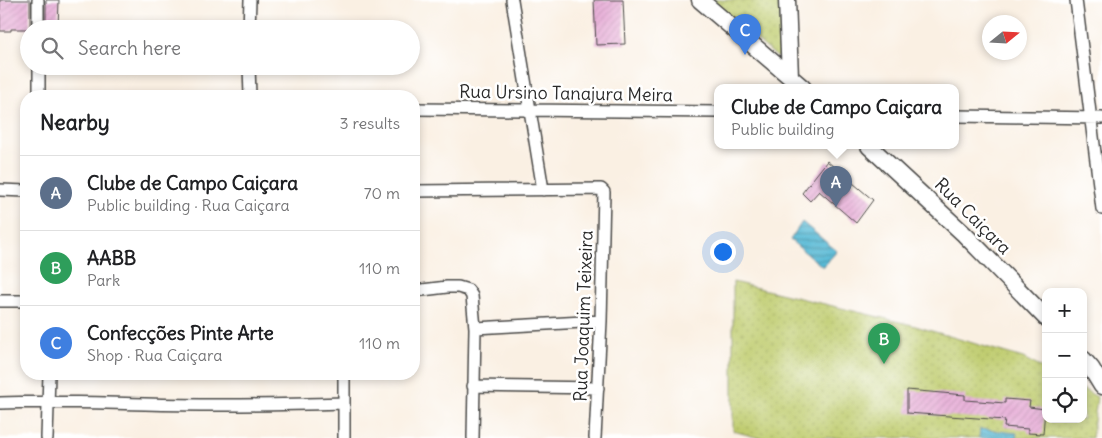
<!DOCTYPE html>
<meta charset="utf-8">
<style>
body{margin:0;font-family:Delius,sans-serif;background:#f2f2f2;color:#202124}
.controls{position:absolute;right:15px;bottom:15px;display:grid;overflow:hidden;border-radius:10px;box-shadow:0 2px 8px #0003}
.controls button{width:45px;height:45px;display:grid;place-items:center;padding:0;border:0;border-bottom:1px solid #e0e0e0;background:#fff;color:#202124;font:25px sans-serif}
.compass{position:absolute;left:982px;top:15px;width:45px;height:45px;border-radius:50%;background:#fff;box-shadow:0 2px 8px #0003;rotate:72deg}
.you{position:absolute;left:722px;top:251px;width:18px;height:18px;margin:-12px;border:4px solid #fff;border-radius:50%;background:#1a73e8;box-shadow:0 0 0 8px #1a73e833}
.badge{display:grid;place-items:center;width:32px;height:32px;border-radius:50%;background:#b45309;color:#fff;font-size:16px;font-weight:700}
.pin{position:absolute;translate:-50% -41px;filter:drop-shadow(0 1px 2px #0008)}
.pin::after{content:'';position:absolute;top:26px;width:18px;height:15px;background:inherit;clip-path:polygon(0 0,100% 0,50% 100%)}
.popup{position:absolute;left:714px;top:84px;width:245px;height:65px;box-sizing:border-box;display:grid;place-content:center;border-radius:10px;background:#fff;filter:drop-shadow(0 1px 4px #0005);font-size:16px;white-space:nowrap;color:#757577}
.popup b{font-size:19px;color:#202124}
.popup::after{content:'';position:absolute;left:50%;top:100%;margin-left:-10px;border:10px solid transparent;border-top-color:#fff}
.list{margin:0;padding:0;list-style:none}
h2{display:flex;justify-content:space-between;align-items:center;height:65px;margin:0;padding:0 20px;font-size:21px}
h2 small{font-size:16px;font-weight:400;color:#757577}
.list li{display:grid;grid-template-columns:32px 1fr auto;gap:15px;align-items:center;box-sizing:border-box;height:75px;padding:0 20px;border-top:1px solid #e0e0e0}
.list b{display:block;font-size:19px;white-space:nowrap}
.list p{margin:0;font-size:16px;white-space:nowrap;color:#757577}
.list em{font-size:16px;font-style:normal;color:#757577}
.icon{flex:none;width:28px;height:28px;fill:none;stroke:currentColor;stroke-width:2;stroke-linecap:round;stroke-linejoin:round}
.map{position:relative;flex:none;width:1102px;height:438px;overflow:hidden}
.search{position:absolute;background:#fff;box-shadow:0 2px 8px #0003;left:20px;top:20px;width:400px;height:55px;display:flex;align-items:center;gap:12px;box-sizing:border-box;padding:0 18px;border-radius:28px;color:#757577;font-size:19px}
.panel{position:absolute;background:#fff;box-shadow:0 2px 8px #0003;left:20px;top:90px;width:400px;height:290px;border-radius:20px}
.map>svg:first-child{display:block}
.park{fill:url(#park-dots);stroke:#757c4c}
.water{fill:url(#water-rules);stroke:#417280}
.building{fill:url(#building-hatch)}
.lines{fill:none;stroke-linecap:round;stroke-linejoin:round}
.street-casing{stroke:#4a4947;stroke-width:14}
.secondary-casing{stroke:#4a4947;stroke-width:19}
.street{stroke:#fff;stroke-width:11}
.secondary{stroke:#fff;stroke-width:16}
.labels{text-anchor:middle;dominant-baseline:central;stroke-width:5;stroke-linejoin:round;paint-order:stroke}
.street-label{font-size:18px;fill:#2b2b2b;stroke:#fff}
</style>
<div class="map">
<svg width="1102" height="438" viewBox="0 0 1102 438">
<defs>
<pattern id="park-dots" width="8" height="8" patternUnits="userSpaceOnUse" patternTransform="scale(1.25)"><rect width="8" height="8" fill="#bfcc6e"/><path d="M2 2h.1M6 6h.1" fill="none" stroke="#a4af5f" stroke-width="1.8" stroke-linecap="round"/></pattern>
<pattern id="water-rules" width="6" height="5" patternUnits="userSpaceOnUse" patternTransform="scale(1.25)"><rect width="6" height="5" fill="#57b9d5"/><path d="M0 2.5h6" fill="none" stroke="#4897ad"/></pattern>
<pattern id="building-hatch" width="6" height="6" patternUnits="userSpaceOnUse" patternTransform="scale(1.25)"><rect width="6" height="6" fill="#e6aad5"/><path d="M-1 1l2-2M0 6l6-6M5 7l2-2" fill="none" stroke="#c592b7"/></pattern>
</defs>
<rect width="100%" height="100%" fill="#fff"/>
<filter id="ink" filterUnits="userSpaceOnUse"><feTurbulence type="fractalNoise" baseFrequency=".02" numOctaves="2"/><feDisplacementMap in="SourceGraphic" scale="10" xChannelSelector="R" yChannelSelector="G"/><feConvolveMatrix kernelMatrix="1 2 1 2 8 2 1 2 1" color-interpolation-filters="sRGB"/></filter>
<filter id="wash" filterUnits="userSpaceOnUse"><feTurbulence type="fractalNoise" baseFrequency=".0096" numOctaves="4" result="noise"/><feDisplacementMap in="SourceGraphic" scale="20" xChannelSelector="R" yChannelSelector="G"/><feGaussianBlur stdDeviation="1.12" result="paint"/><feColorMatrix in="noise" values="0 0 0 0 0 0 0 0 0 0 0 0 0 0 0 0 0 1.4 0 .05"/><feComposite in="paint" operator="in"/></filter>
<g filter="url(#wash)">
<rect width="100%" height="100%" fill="#faf0e3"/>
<path class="park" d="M710 0H782L780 52 778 58Z
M733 282 912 325 1023 358 1046 370V419H1083V389L1097 397 1092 438H759L733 431Z"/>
<path class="water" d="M802 222 837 251 823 267 790 240Z
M980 429 1017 433 1016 438H979Z"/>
<g id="blocks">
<path class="building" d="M0 0H30V29H11V31H0Z
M46 0H59L58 29H46Z
M594 0H623L625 44 596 45Z
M827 161 873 200 856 223 819 191 810 201 802 193Z
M907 390 965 395V400L1005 403V399L1030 401 1029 407 1045 409 1043 434 1028 433V429L1004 427 1005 420 907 413Z"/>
</g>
</g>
<g filter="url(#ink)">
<use href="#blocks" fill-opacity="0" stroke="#4a4947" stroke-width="1"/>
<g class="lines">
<defs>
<path id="street" d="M38 0V29
M512 0 543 190
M1076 0 1102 209
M249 29 250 0
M39 66V96
M249 66 250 96
M414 109 717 112
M955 116 1102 118
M0 190 26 191
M414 191 601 189 604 192 601 321 595 438
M414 291 447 287H458L468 290 472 296 475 328 473 438
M0 301H26
M475 328 601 321
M473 386 598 388
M0 403C49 401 97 403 145 404 212 406 278 405 344 403
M47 438 49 374
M344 438V374"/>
<path id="secondary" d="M700 0 803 88
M787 0 790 77
M869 146 964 234 1046 318
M1083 359 1091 368 1102 386"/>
</defs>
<use href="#street" class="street-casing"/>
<use href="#secondary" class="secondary-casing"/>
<use href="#street" class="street"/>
<use href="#secondary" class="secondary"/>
</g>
</g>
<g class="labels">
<g class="street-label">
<text transform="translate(566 93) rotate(1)">Rua Ursino Tanajura Meira</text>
<text transform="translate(973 216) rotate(45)">Rua Caiçara</text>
<text transform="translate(583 316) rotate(-88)">Rua Joaquim Teixeira</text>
</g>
</g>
</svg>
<div class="controls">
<button>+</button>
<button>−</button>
<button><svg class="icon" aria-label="locate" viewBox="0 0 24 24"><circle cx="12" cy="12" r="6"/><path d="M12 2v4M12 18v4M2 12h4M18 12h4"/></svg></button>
</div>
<svg class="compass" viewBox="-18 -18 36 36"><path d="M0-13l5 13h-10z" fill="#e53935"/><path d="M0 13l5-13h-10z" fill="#757577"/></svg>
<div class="you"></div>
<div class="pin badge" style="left:836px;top:207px;background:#5c6f8a">A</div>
<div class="popup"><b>Clube de Campo Caiçara</b>Public building</div>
<div class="pin badge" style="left:884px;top:364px;background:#2e9e5b">B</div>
<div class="pin badge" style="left:745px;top:55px;background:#3f7fe0">C</div>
<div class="search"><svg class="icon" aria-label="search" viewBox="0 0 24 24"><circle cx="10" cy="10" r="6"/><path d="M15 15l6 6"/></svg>Search here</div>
<section class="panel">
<h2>Nearby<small>3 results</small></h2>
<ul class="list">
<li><span class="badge" style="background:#5c6f8a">A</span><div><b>Clube de Campo Caiçara</b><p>Public building · Rua Caiçara</p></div><em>70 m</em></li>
<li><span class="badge" style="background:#2e9e5b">B</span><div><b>AABB</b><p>Park</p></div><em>110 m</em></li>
<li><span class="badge" style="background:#3f7fe0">C</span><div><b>Confecções Pinte Arte</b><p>Shop · Rua Caiçara</p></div><em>110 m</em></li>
</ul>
</section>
</div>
